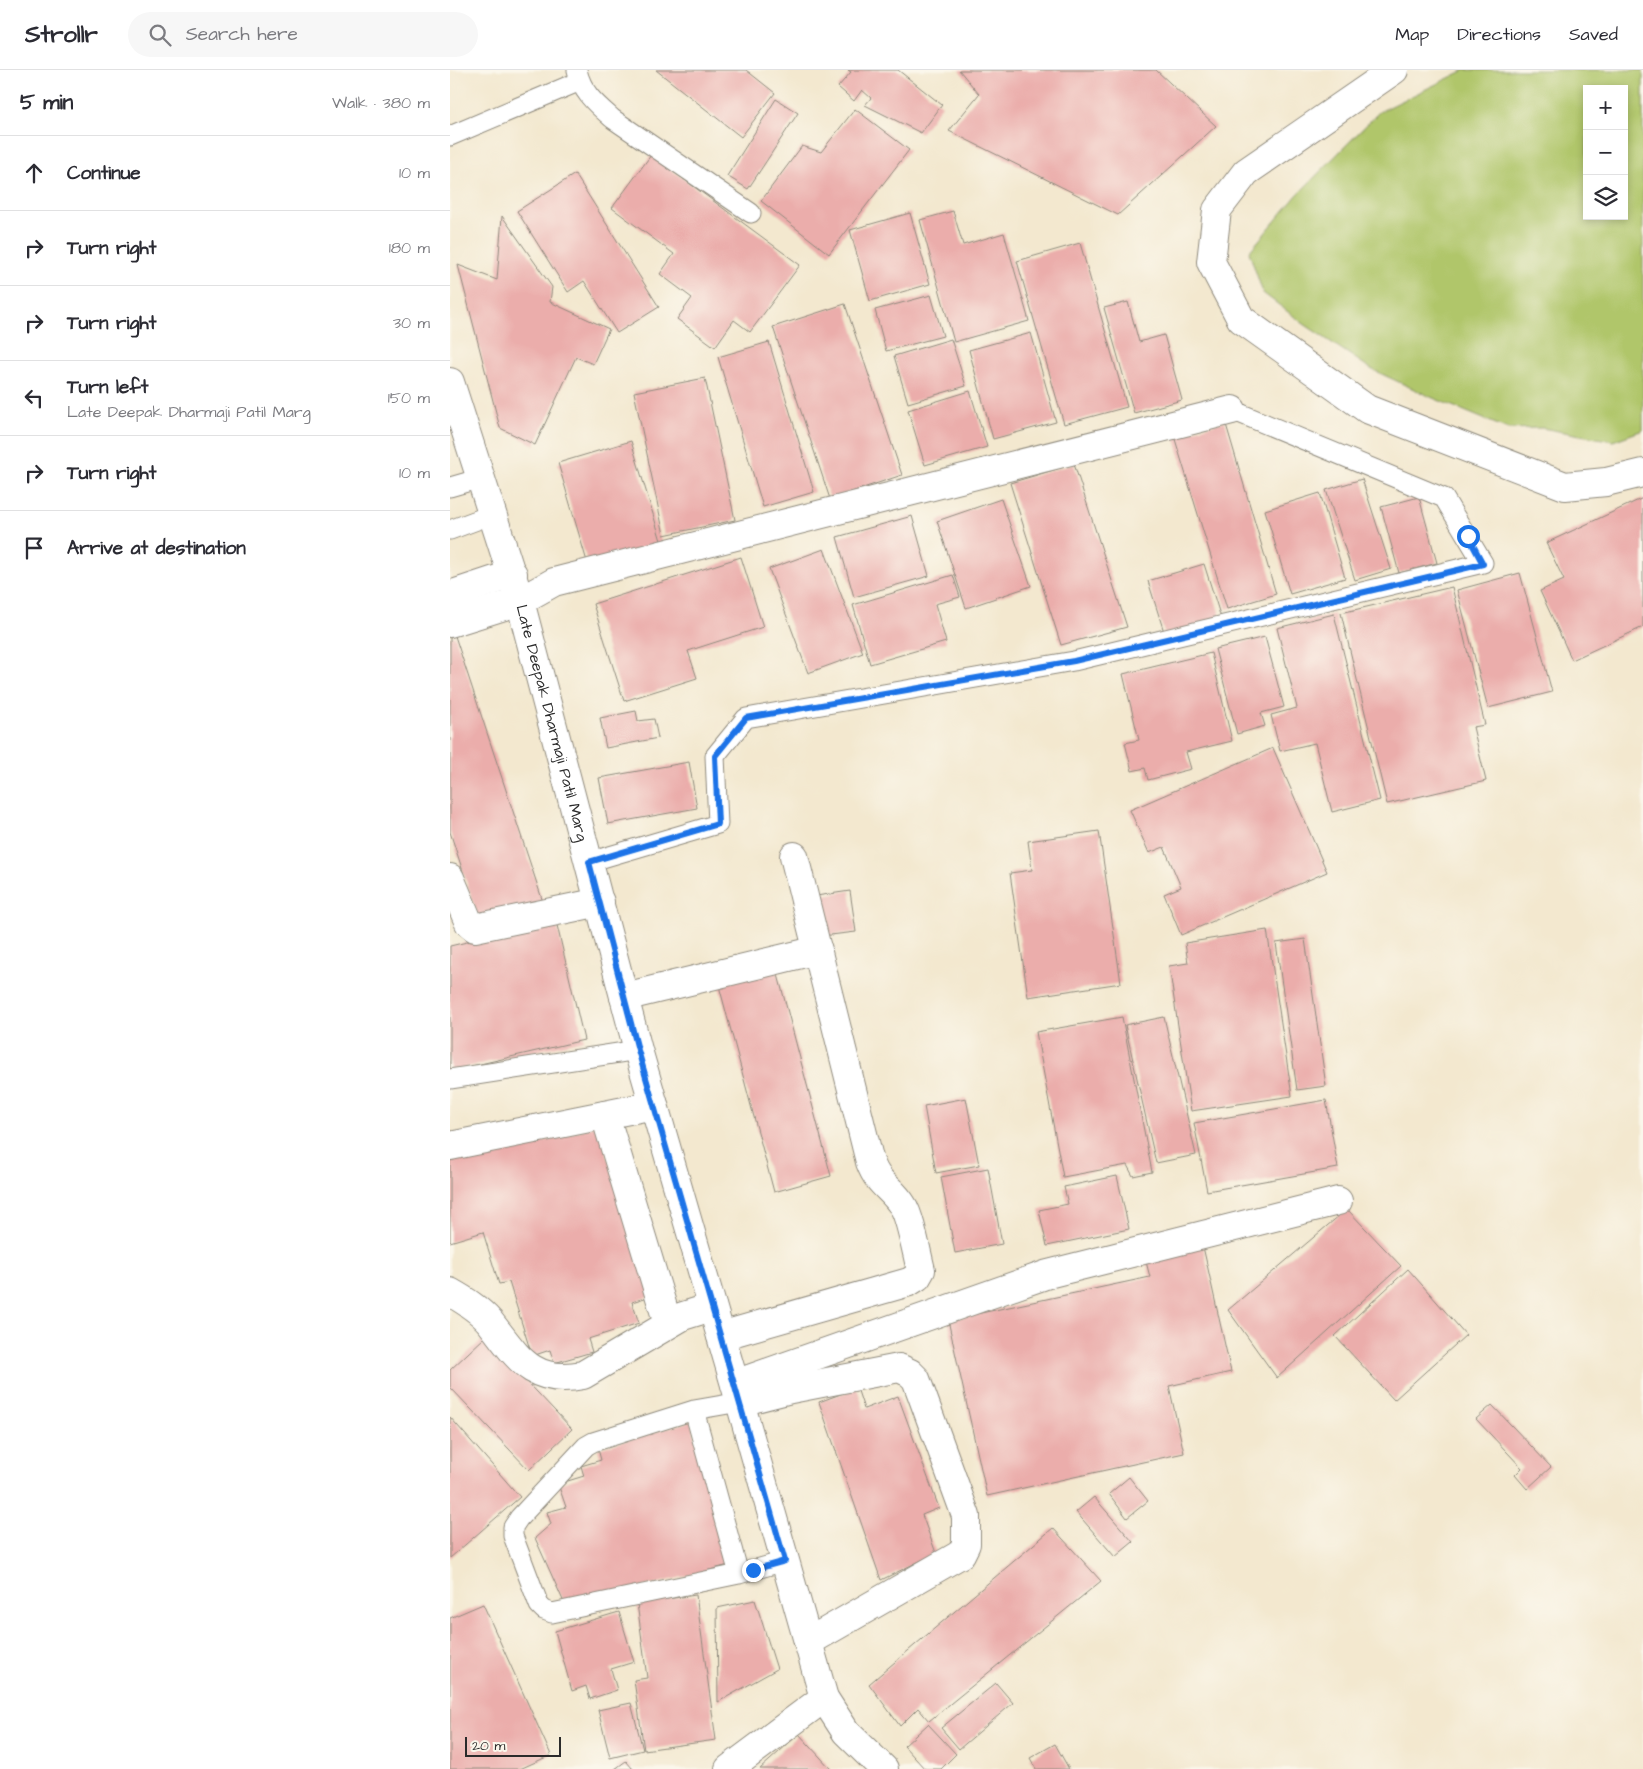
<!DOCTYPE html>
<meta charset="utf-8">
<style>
body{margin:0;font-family:"Architects Daughter",sans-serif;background:#f7f7f7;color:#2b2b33}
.controls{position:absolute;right:15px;top:15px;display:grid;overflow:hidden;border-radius:0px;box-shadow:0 2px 8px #0003}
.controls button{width:45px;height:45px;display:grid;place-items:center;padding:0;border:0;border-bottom:1px solid #e1e1e2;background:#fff;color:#2b2b33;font:25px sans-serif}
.scale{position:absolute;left:15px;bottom:12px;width:96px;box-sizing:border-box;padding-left:5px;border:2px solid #2b2b2b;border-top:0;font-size:14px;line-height:18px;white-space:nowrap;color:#2b2b2b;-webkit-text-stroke:4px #fbf7ec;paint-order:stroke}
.stop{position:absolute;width:15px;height:15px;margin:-11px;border:4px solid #1a73e8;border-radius:50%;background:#fff}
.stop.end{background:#1a73e8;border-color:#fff;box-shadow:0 1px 5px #0008}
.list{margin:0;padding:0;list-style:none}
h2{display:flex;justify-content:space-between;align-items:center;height:65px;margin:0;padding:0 20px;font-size:21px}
h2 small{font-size:16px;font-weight:400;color:#7c7c81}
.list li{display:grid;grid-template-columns:32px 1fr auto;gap:15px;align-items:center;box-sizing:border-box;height:75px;padding:0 20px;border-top:1px solid #e1e1e2}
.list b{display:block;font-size:19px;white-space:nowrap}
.list p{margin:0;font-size:16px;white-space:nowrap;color:#7c7c81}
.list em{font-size:16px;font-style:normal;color:#7c7c81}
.icon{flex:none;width:28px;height:28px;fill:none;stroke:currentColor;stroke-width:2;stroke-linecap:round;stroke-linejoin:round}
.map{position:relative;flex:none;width:1193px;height:1699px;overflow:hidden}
header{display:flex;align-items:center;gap:30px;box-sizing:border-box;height:70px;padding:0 25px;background:#fff;border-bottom:1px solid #e1e1e2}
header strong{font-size:24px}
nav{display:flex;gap:28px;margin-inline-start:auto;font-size:18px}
.search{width:350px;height:45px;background:#f7f7f7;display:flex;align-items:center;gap:12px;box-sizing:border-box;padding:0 18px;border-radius:28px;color:#7c7c81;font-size:19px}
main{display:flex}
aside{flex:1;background:#fff}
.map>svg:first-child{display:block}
.green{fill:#b0c66b;stroke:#6e784b;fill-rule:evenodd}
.building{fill:#ebadab}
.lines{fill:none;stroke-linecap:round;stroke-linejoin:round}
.service-casing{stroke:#8f8a7d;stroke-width:21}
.minor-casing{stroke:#8f8a7d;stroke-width:30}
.service{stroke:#fff;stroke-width:19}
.minor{stroke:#fff;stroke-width:28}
.route{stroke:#1a73e8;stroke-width:6}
.labels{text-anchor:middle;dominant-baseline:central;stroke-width:4;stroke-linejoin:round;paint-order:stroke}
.street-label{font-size:16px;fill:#2b2b2b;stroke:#fbf7ec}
</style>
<header>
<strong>Strollr</strong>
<div class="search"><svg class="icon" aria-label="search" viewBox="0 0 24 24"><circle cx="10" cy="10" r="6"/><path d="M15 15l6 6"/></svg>Search here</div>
<nav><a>Map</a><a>Directions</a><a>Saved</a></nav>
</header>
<main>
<aside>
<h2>5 min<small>Walk · 380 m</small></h2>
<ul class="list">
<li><svg class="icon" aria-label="ahead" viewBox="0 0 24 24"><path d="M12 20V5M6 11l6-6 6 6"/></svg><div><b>Continue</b></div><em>10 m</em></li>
<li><svg class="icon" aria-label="right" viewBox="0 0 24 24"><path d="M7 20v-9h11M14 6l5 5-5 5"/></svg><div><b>Turn right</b></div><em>180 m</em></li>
<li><svg class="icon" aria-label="right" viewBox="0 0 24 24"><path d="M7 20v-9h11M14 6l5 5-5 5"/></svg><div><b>Turn right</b></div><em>30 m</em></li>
<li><svg class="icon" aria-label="left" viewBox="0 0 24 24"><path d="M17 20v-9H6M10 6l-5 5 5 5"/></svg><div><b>Turn left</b><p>Late Deepak Dharmaji Patil Marg</p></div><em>150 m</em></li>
<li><svg class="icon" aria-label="right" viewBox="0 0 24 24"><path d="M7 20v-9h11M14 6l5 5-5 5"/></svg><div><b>Turn right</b></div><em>10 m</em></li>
<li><svg class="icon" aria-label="arrive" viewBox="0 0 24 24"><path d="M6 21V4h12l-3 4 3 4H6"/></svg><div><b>Arrive at destination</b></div></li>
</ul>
</aside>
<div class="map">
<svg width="1193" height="1699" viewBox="0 0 1193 1699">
<rect width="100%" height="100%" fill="#fbf7ec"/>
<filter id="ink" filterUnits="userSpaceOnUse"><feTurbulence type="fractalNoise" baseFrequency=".02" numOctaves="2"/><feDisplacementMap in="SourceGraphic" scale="10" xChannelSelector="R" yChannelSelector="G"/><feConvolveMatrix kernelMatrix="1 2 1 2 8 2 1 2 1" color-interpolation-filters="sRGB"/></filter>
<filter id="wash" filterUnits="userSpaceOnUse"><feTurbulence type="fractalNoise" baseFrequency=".0096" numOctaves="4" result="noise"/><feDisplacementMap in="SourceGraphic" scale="20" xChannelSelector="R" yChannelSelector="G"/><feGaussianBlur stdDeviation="1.12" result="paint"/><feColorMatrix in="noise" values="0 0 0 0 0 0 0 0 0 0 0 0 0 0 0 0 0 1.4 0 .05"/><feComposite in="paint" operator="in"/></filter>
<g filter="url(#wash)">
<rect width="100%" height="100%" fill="#f3e8cf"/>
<path class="green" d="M1015 0H1193V360L1163 371 1092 358 1058 359 983 328 921 299 854 254 813 223 799 182 848 124 929 42ZM1137 19H1174V146H1137Z"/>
<g id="blocks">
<path class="building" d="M206 0H296L325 23 291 67Z
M398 0H448L492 35 471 63 415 35 421 28 412 20 404 31 388 17 401 2Z
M509 0H706L766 56 668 145 499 61 529 24Z
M326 29 348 43 298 119 277 106Z
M405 39 459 80 379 184 311 131 352 76 371 82Z
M201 85 350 195 300 262 284 250 265 277 227 249 242 228 210 204 224 184 162 138Z
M125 104 209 237 167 263 134 211 118 222 67 141Z
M503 141 513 175 554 163 579 251 504 272 470 150Z
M460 143 480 214 420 231 400 160Z
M52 146 102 217 100 232 159 259 143 294 126 287 85 375 50 358 8 195 47 210Z
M630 173 677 337 614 354 567 191Z
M481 225 493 266 436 281 425 240Z
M678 232 689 272 714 265 732 330 684 343 654 238Z
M395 234 452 405 380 429 323 257Z
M581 263 606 352 543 369 519 280Z
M501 269 516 316 458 333 444 286Z
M319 272 364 422 313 437 268 287Z
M255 308 285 450 214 465 184 322Z
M520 321 537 377 475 395 458 340Z
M775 351 826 524 777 539 724 366Z
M181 371 212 474 138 495 108 393Z
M624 394 677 557 611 575 560 413Z
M912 409 941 499 905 510 876 420Z
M870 423 895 508 840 524 815 440Z
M969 427 987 493 949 503 931 437Z
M1193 428V557L1122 590 1090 521 1114 510 1096 473Z
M551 429 581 516 516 538 487 451Z
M462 446 479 506 404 527 387 467Z
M374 479 413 583 358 603 319 499Z
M291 487 313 557 238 581 247 608 174 631 143 534Z
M754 494 771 548 715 565 698 511Z
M1070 503 1102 622 1038 638 1007 520Z
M503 505 510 527 485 534 496 572 420 594 403 535Z
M1002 517 1035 655 1023 657 1036 711 937 734 891 543Z
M884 544 930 730 882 742 865 673 830 681 821 645 847 638 827 558Z
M5 566 93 832 30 853 0 762V568Z
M815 567 834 637 811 643 815 656 787 664 765 579Z
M761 583 782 671 736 682 741 699 698 710 695 698 682 701 675 673 689 670 673 604Z
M186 641 188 651 204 649 208 668 156 678 150 648Z
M823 678 877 802 731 865 714 824 731 817 714 777 699 783 680 740Z
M239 692 247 738 158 754 149 708Z
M649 761 671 913 578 927 560 803 582 800 578 771Z
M400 821 406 862 372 866 366 826Z
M106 851 134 970 0 1001V876Z
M817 860 842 1026 741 1041 719 896 738 893 735 873Z
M855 869 876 1016 847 1020 826 873Z
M326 897 381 1106 324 1122 268 912Z
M672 947 702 1102 683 1106 677 1095 613 1107 586 962Z
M714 947 746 1085 706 1093 675 955Z
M516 1028 529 1095 486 1103 474 1036Z
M876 1030 888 1098 757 1121 744 1053Z
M148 1055 201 1226 182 1232 189 1253 138 1269 142 1282 104 1293 100 1280 82 1286 59 1212 49 1214 33 1162 0 1172V1091L83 1066 85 1074Z
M538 1098 552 1174 505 1183 491 1107Z
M667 1106 679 1159 597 1176 589 1140 618 1134 614 1117Z
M897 1139 951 1196 827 1308 778 1240Z
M752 1172 781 1302 719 1316 734 1383 537 1426 498 1250 700 1207 694 1184Z
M958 1199 1016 1265 944 1330 885 1266Z
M35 1267 122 1359 79 1400 0 1317V1300Z
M407 1318 414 1339 448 1326 489 1438 472 1445 486 1483 431 1510 369 1332Z
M1042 1335 1101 1397 1077 1419 1065 1405 1072 1398 1026 1349Z
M0 1347 70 1427 0 1488Z
M241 1351 279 1495 116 1537 85 1468 101 1454 97 1442 116 1437 108 1414 134 1406 131 1396 151 1390 148 1379Z
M679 1407 698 1431 677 1448 659 1424Z
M644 1427 683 1472 665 1487 626 1442Z
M603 1458 651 1511 479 1651 468 1638 450 1656 419 1614Z
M246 1525 266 1670 194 1680 184 1610 197 1608 187 1533Z
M305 1530 327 1599 268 1632 267 1538Z
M33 1534 101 1685 70 1699H0V1548Z
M169 1542 184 1592 161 1599 167 1620 140 1629 136 1616 122 1621 105 1561Z
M546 1613 563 1633 509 1679 491 1658Z
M181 1633 193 1680 160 1688 148 1640Z
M478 1654 506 1684 491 1699H475L454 1676Z
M349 1664 381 1699H310Z
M605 1674 619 1699H586L580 1688Z
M176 1691 183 1699H165Z"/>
</g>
</g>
<g filter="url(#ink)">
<use href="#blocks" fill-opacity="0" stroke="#8f8a7d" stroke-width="1"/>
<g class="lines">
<defs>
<path id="service" d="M127 0C132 23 146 34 163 49L301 143
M0 66 130 11
M0 417 31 408
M0 460 43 444
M139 792 268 754 265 686 296 648 624 591 1033 493 994 428 782 340
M0 1009 188 980
M290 1332 244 1340 143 1372 136 1376 69 1448 63 1457V1466L89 1535 94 1540 102 1543 289 1504 335 1491
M244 1340 289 1504"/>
<g id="minor">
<path d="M944 0 796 102 767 140 761 192 791 249 917 339 1115 416 1156 412 1193 403"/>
<path id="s1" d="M0 312 70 531 188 980 290 1332 374 1628 396 1662 434 1699"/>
<path d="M0 525 63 504"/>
<path d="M0 553 70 531 104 512 782 340"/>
<path d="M0 808 19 853 25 858 150 832"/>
<path d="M174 927 368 880"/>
<path d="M155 1045 218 1254"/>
<path d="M0 1076 204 1035"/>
<path d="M0 1222C14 1230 29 1239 40 1252 68 1287 81 1315 133 1305L233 1246 262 1237"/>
<path d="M271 1266 459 1212 467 1207 471 1200C467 1185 460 1146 453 1136 441 1117 429 1116 420 1092L344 786"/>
<path d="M285 1314 598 1204 888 1131"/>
<path d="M290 1332 341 1319 449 1298 460 1303 466 1309 516 1446V1474L511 1484 358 1572"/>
<path d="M279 1699 374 1628"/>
</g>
</defs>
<use href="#service" class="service-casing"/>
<use href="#minor" class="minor-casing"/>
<use href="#service" class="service"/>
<use href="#minor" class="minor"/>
</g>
</g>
<g class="lines" filter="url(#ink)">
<path class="route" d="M303 1500 335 1491 188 980 139 792 268 754 265 686 296 648 624 591 1033 494 1018 466"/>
</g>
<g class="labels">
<g class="street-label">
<text stroke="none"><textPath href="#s1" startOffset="356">Late Deepak Dharmaji Patil Marg</textPath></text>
</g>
</g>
</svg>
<div class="controls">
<button>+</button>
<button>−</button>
<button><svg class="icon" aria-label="layers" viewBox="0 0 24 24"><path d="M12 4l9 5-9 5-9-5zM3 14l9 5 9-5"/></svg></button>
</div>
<div class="scale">20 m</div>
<div class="stop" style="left:1018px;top:466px"></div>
<div class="stop end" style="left:303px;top:1500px"></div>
</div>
</main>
